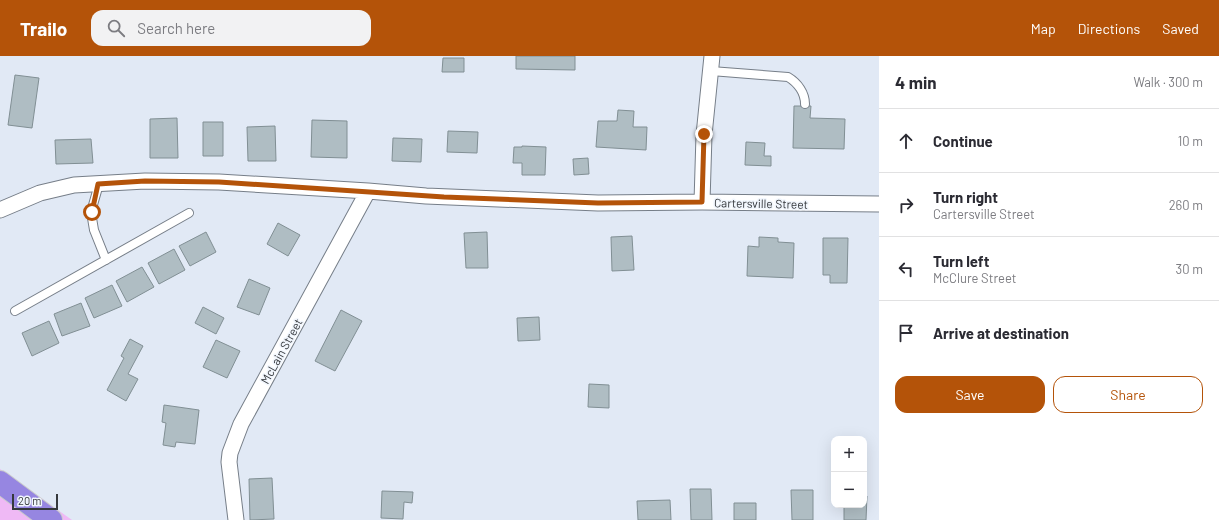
<!DOCTYPE html>
<meta charset="utf-8">
<style>
body{margin:0;font-family:Barlow,sans-serif;background:#f2f2f3;color:#2b2b33}
.controls{position:absolute;right:12px;bottom:12px;display:grid;overflow:hidden;border-radius:8px;box-shadow:0 4px 16px #0002}
.controls button{width:36px;height:36px;display:grid;place-items:center;padding:0;border:0;border-bottom:1px solid #e1e1e2;background:#fff;color:#2b2b33;font:20px sans-serif}
.scale{position:absolute;left:12px;bottom:10px;width:46px;box-sizing:border-box;padding-left:4px;border:2px solid #35383c;border-top:0;font-size:11px;line-height:14px;white-space:nowrap;color:#35383c;-webkit-text-stroke:3px #f1f6fd;paint-order:stroke}
.stop{position:absolute;width:12px;height:12px;margin:-9px;border:3px solid #b45309;border-radius:50%;background:#fff}
.stop.end{background:#b45309;border-color:#fff;box-shadow:0 1px 4px #0008}
.list{margin:0;padding:0;list-style:none}
h2{display:flex;justify-content:space-between;align-items:center;height:52px;margin:0;padding:0 16px;font-size:17px}
h2 small{font-size:13px;font-weight:400;color:#7c7c81}
.list li{display:grid;grid-template-columns:26px 1fr auto;gap:12px;align-items:center;box-sizing:border-box;height:64px;padding:0 16px;border-top:1px solid #e1e1e2}
.list b{display:block;font-size:15px;white-space:nowrap}
.list p{margin:0;font-size:13px;white-space:nowrap;color:#7c7c81}
.list em{font-size:13px;font-style:normal;color:#7c7c81}
.actions{display:flex;gap:8px;padding:12px 16px}
.actions a{flex:1;padding:9px 0;border:1px solid #b45309;border-radius:12px;text-align:center;font-size:14px;color:#b45309}
.actions .main{background:#b45309;color:#fff}
.icon{flex:none;width:22px;height:22px;fill:none;stroke:currentColor;stroke-width:2;stroke-linecap:round;stroke-linejoin:round}
.map{position:relative;flex:none;width:879px;height:464px;overflow:hidden}
header{display:flex;align-items:center;gap:24px;box-sizing:border-box;height:56px;padding:0 20px;background:#b45309;color:#fff}
header strong{font-size:19px}
nav{display:flex;gap:22px;margin-inline-start:auto;font-size:14px}
.search{width:280px;height:36px;background:#f2f2f3;display:flex;align-items:center;gap:10px;box-sizing:border-box;padding:0 14px;border-radius:12px;color:#7c7c81;font-size:15px}
main{display:flex}
aside{flex:1;background:#fff}
.map>svg:first-child{display:block}
.green{fill:#efb9f5}
.building{fill:#afbdc3;stroke:#818f94}
.lines{fill:none;stroke-linecap:round;stroke-linejoin:round}
.lane-casing{stroke:#767e88;stroke-width:10}
.street-casing{stroke:#767e88;stroke-width:17}
.highway-casing{stroke:#cacbcc;stroke-width:24}
.lane{stroke:#fff;stroke-width:8}
.street{stroke:#fff;stroke-width:15}
.highway{stroke:#9686e1;stroke-width:22}
.route{stroke:#b45309;stroke-width:5}
.labels{text-anchor:middle;dominant-baseline:central;stroke-width:3;stroke-linejoin:round;paint-order:stroke}
.street-label{font-size:12px;fill:#35383c;stroke:#f1f6fd}
</style>
<header>
<strong>Trailo</strong>
<div class="search"><svg class="icon" aria-label="search" viewBox="0 0 24 24"><circle cx="10" cy="10" r="6"/><path d="M15 15l6 6"/></svg>Search here</div>
<nav><a>Map</a><a>Directions</a><a>Saved</a></nav>
</header>
<main>
<div class="map">
<svg width="879" height="464" viewBox="0 0 879 464">
<rect width="100%" height="100%" fill="#e1e9f5"/>
<path class="green" d="M0 413 72 464H0Z"/>
<path class="building" d="M516 0H575V14L516 13Z
M443 2H464V16H442Z
M15 19 39 22 32 72 8 69Z
M794 50H811L810 62 845 63 844 93 793 92Z
M618 54 634 55 633 71H647L646 94 596 91 598 65H617Z
M177 62 178 102H150V63Z
M312 64 347 65V102L311 101Z
M203 66H223V100H203Z
M275 70 276 105H248L247 71Z
M448 75 478 76 477 97 447 96Z
M393 82 422 83 421 106 392 105Z
M91 83 93 107 56 108 55 84Z
M746 86 765 87 764 100H771V110L745 109Z
M522 90 546 91 545 119H522V107H513L514 91H522Z
M588 102 589 118 574 119 573 103Z
M278 167 300 179 288 200 267 188Z
M206 176 216 196 190 210 179 190Z
M487 176 488 212H466L464 177Z
M632 180 634 214 612 215 611 181Z
M759 181 778 182V186L794 187 793 222 747 220 748 190 759 191Z
M823 182H848L847 227H830V219H823Z
M174 193 185 214 159 228 148 207Z
M142 211 154 231 127 246 116 225Z
M249 223 270 232 259 259 237 251Z
M112 229 122 250 94 262 85 242Z
M81 247 90 270 62 280 54 258Z
M203 251 224 262 216 278 195 267Z
M341 254 362 265 335 315 315 305Z
M539 261 540 284 518 285 517 262Z
M49 265 59 287 32 300 22 277Z
M130 283 143 290 128 318 138 323 126 345 107 334 124 302 121 300Z
M216 284 240 295 227 322 203 311Z
M589 328 609 329V352L588 351Z
M164 349 199 354 195 388 176 386 175 391 163 389 166 367 162 366Z
M272 422 274 463 250 464 249 423Z
M690 433H711L712 464H691Z
M791 434H813V464H792Z
M382 435 413 436 412 447 404 446 403 463 381 462Z
M864 439 867 440 866 464H844V449H864Z
M670 444 671 464H638L637 445Z
M734 447H756V464H734Z"/>
<g class="lines">
<defs>
<path id="lane" d="M711 15 788 21C798 27 805 37 805 48
M99 128 91 156 94 174 106 204
M15 255 189 157"/>
<path id="street" d="M702 146 704 79 712 0
M0 154 40 137 74 129 145 125 219 126 368 135 426 140 598 147 702 146 879 148
M236 464 229 406 230 397 241 368 368 135"/>
<path id="highway" d="M0 426 51 464"/>
</defs>
<use href="#lane" class="lane-casing"/>
<use href="#street" class="street-casing"/>
<use href="#highway" class="highway-casing"/>
<use href="#lane" class="lane"/>
<use href="#street" class="street"/>
<use href="#highway" class="highway"/>
</g>
<g class="lines">
<path class="route" d="M92 156 98 128 145 125 219 126 444 141 598 147 702 146 704 78"/>
</g>
<g class="labels">
<g class="street-label">
<text transform="translate(761 147) rotate(1)">Cartersville Street</text>
<text transform="translate(281 295) rotate(-61)">McLain Street</text>
</g>
</g>
</svg>
<div class="controls">
<button>+</button>
<button>−</button>
</div>
<div class="scale">20 m</div>
<div class="stop" style="left:92px;top:156px"></div>
<div class="stop end" style="left:704px;top:78px"></div>
</div>
<aside>
<h2>4 min<small>Walk · 300 m</small></h2>
<ul class="list">
<li><svg class="icon" aria-label="ahead" viewBox="0 0 24 24"><path d="M12 20V5M6 11l6-6 6 6"/></svg><div><b>Continue</b></div><em>10 m</em></li>
<li><svg class="icon" aria-label="right" viewBox="0 0 24 24"><path d="M7 20v-9h11M14 6l5 5-5 5"/></svg><div><b>Turn right</b><p>Cartersville Street</p></div><em>260 m</em></li>
<li><svg class="icon" aria-label="left" viewBox="0 0 24 24"><path d="M17 20v-9H6M10 6l-5 5 5 5"/></svg><div><b>Turn left</b><p>McClure Street</p></div><em>30 m</em></li>
<li><svg class="icon" aria-label="arrive" viewBox="0 0 24 24"><path d="M6 21V4h12l-3 4 3 4H6"/></svg><div><b>Arrive at destination</b></div></li>
</ul>
<div class="actions"><a class="main">Save</a><a>Share</a></div>
</aside>
</main>
